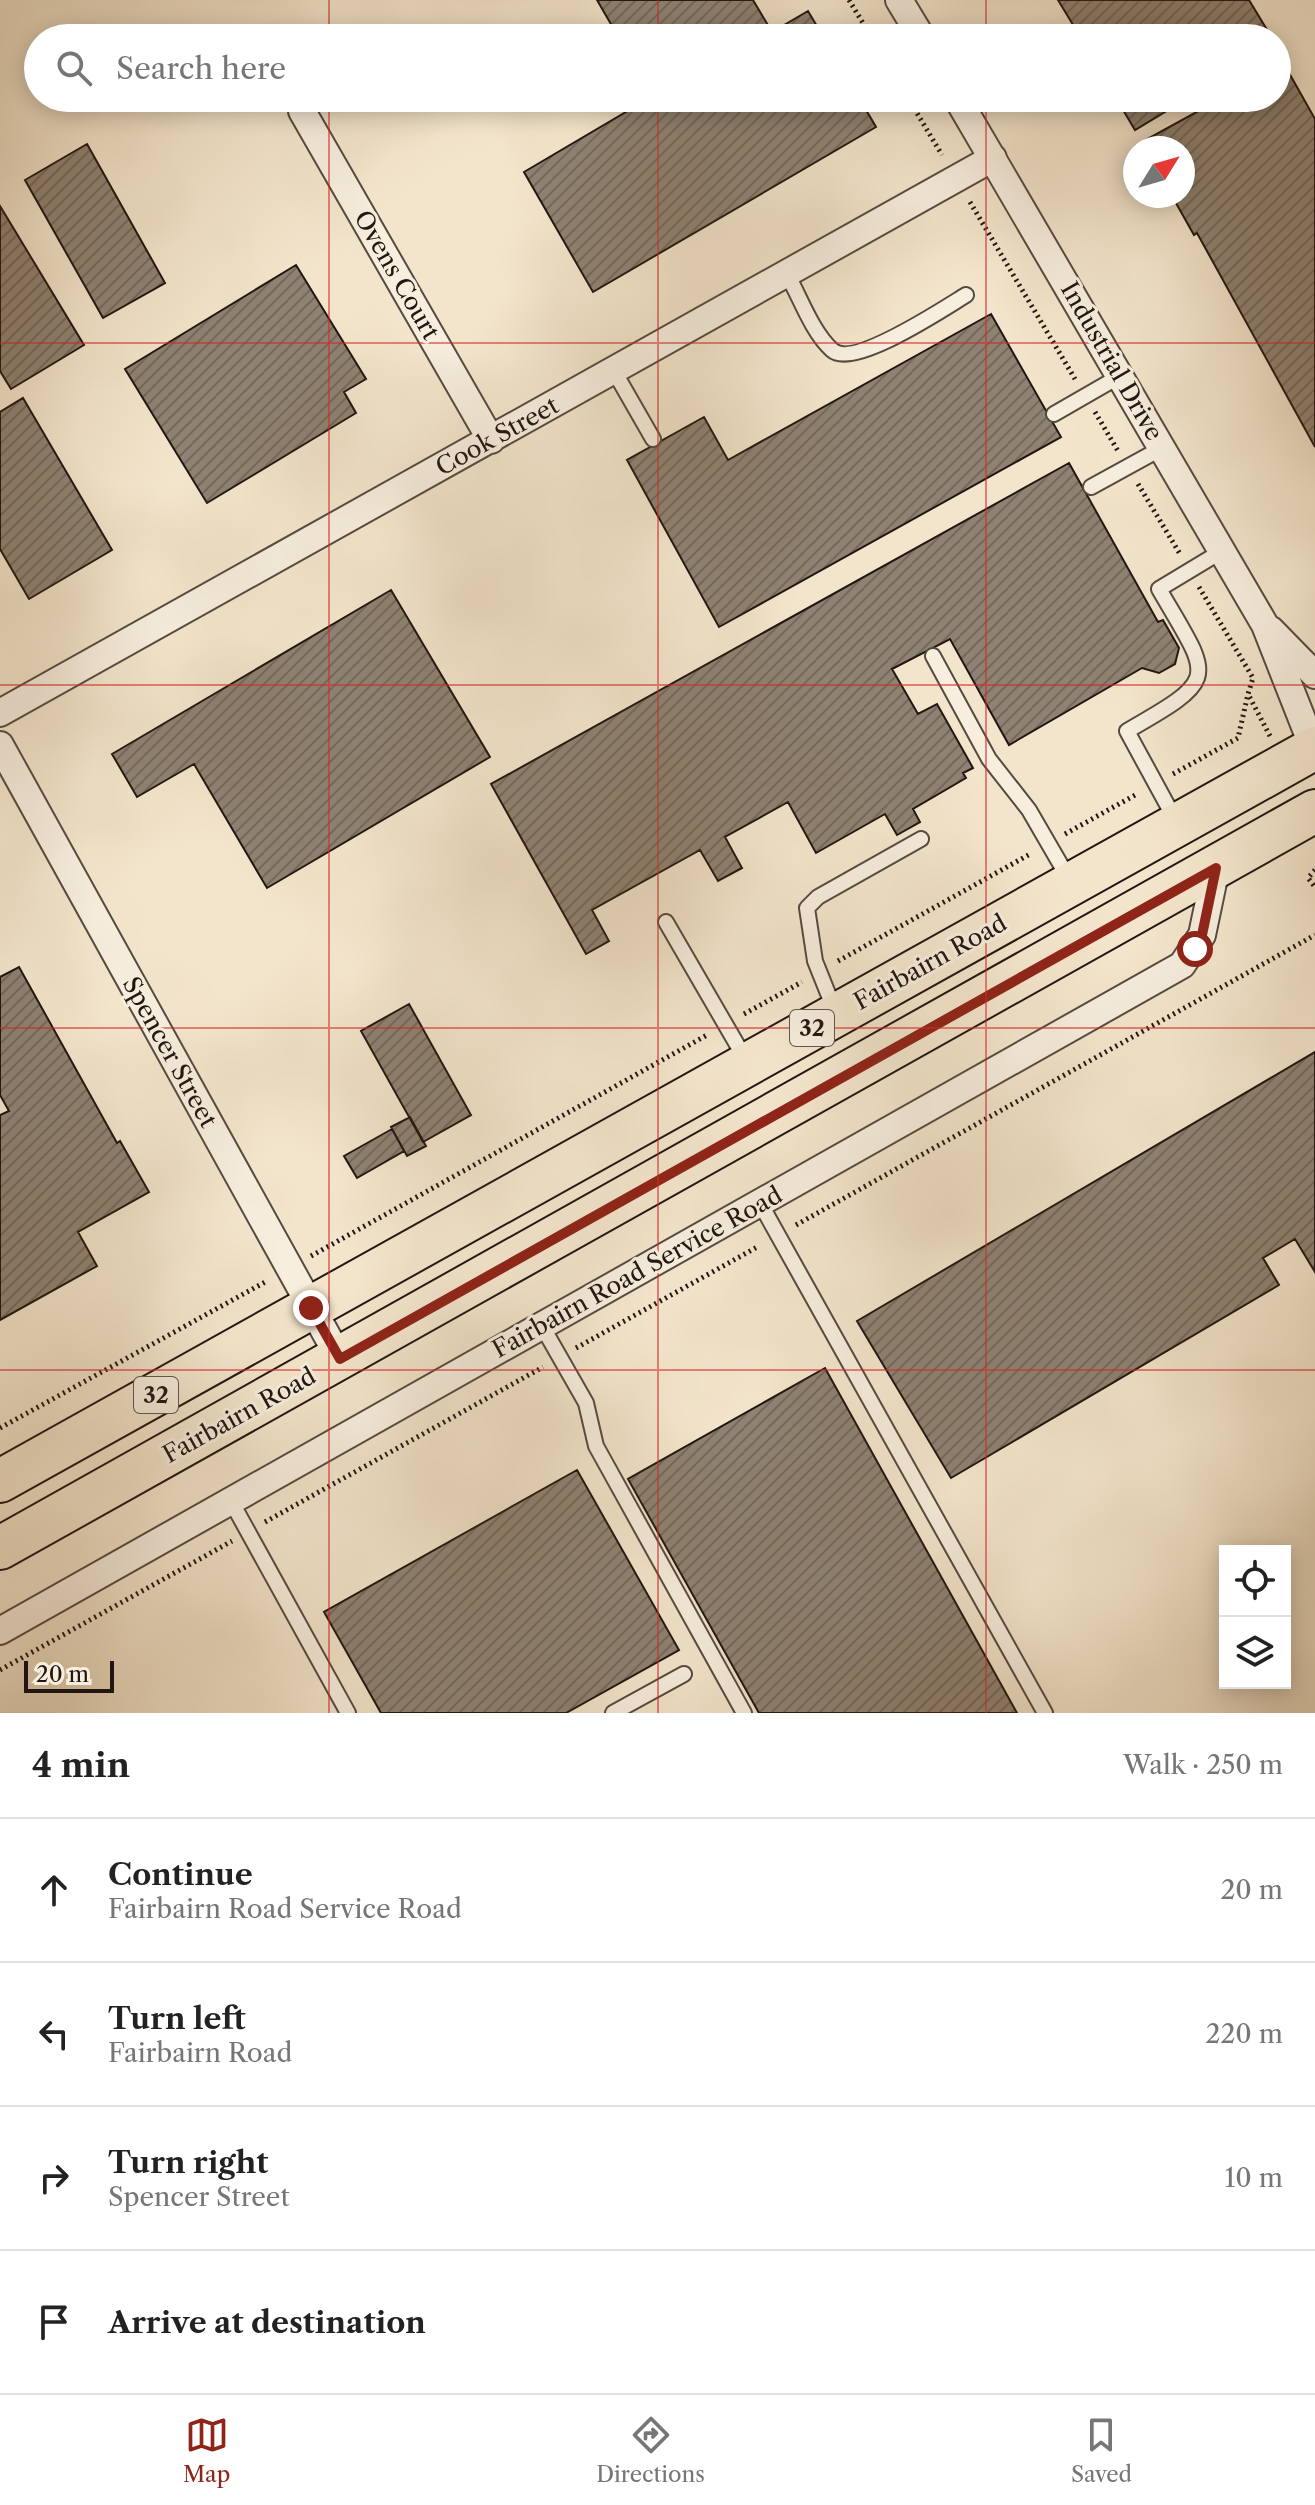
<!DOCTYPE html>
<meta charset="utf-8">
<style>
body{margin:0;font-family:"Libre Caslon Text",serif;background:#f6f6f6;color:#222}
.controls{position:absolute;right:24px;bottom:24px;display:grid;overflow:hidden;border-radius:0px;box-shadow:0 4px 20px #0003}
.controls button{width:72px;height:72px;display:grid;place-items:center;padding:0;border:0;border-bottom:2px solid #e0e0e0;background:#fff;color:#222;font:40px sans-serif}
.compass{position:absolute;left:1123px;top:136px;width:72px;height:72px;border-radius:50%;background:#fff;box-shadow:0 4px 20px #0003;rotate:53deg}
.scale{position:absolute;left:24px;bottom:20px;width:90px;box-sizing:border-box;padding-left:8px;border:4px solid #211611;border-top:0;font-size:22px;line-height:28px;white-space:nowrap;color:#211611;-webkit-text-stroke:6px #f7eede;paint-order:stroke}
.stop{position:absolute;width:24px;height:24px;margin:-18px;border:6px solid #8f2418;border-radius:50%;background:#fff}
.stop.end{background:#8f2418;border-color:#fff;box-shadow:0 2px 8px #0008}
.list{margin:0;padding:0;list-style:none}
h2{display:flex;justify-content:space-between;align-items:center;height:104px;margin:0;padding:0 32px;font-size:34px}
h2 small{font-size:26px;font-weight:400;color:#767676}
.list li{display:grid;grid-template-columns:52px 1fr auto;gap:24px;align-items:center;box-sizing:border-box;height:144px;padding:0 32px;border-top:2px solid #e0e0e0}
.list b{display:block;font-size:30px;white-space:nowrap}
.list p{margin:0;font-size:26px;white-space:nowrap;color:#767676}
.list em{font-size:26px;font-style:normal;color:#767676}
.icon{flex:none;width:44px;height:44px;fill:none;stroke:currentColor;stroke-width:2;stroke-linecap:round;stroke-linejoin:round}
.map{position:relative;flex:none;width:1315px;height:1713px;overflow:hidden}
.search{position:absolute;background:#fff;box-shadow:0 4px 20px #0003;left:24px;right:24px;top:24px;height:88px;display:flex;align-items:center;gap:20px;box-sizing:border-box;padding:0 28px;border-radius:44px;color:#767676;font-size:30px}
.sheet{height:680px;background:#fff}
nav{display:flex;justify-content:space-around;align-items:center;box-sizing:border-box;height:112px;border-top:2px solid #e0e0e0;background:#fff;font-size:22px;color:#767676}
nav a{display:grid;justify-items:center;gap:4px}
nav .on{color:#8f2418}
.map>svg:first-child{display:block}
.building{fill:url(#building-hatch);stroke:#211611;stroke-width:2}
.lines{fill:none;stroke-linecap:round;stroke-linejoin:round}
.service-casing{stroke:#564a40;stroke-width:18}
.minor-casing{stroke:#564a40;stroke-width:30}
.primary-casing{stroke:#211611;stroke-width:46}
.path{stroke:#211611;stroke-width:5;stroke-dasharray:2 4;stroke-linecap:butt}
.service{stroke:#f7eede;stroke-width:14}
.minor{stroke:#f7eede;stroke-width:26}
.primary{stroke:#f3e5cc;stroke-width:42}
.route{stroke:#8f2418;stroke-width:10}
.grid{fill:none;stroke:#d62828;stroke-width:2;stroke-opacity:0.55}
.labels{text-anchor:middle;dominant-baseline:central;stroke-width:6;stroke-linejoin:round;paint-order:stroke}
.shield{fill:#f7eede;stroke:#61574e;stroke-width:2}
.shield-label{font-size:22px;font-weight:bold;fill:#211611}
.street-label{font-size:24px;fill:#211611;stroke:#f7eede}
</style>
<div class="map">
<svg width="1315" height="1713" viewBox="0 0 1315 1713">
<defs>
<pattern id="building-hatch" width="6" height="6" patternUnits="userSpaceOnUse" patternTransform="scale(2)"><rect width="6" height="6" fill="#8e8272"/><path d="M-1 1l2-2M0 6l6-6M5 7l2-2" fill="none" stroke="#74695c"/></pattern>
</defs>
<rect width="100%" height="100%" fill="#f3e5cc"/>
<filter id="stains"><feTurbulence type="fractalNoise" baseFrequency=".0025" numOctaves="4"/><feColorMatrix values="0 0 0 0 .2 0 0 0 0 .09 0 0 0 0 .02 0 0 0 .5 -.17"/></filter>
<radialGradient id="worn" r=".72"><stop offset=".6" stop-color="#630" stop-opacity="0"/><stop offset="1" stop-color="#630" stop-opacity=".3"/></radialGradient>
<path class="building" d="M597 0H753L772 32 808 11 824 38H619Z
M1058 0H1249L1272 38H1081Z
M1284 64 1315 119V447L1197 233 1194 235 1172 196H1183V148H1145L1142 142 1222 98H1277V68Z
M639 98H859L876 127 593 292 524 172 641 103Z
M1116 98H1188L1135 130Z
M87 144 165 283 103 318 25 180Z
M0 206 84 345 11 389 0 371Z
M296 265 366 379 344 392 356 413 207 503 125 369Z
M991 314 1061 437 719 627 627 460 704 417 728 460Z
M23 398 112 550 29 599 0 549V412Z
M1069 463 1158 622 1163 620 1179 648 1175 664 1159 673 1142 668 1009 745 950 639 892 669 918 714 937 704 973 768 963 773 966 778 913 809 920 822 897 835 885 814 816 853 788 802 725 837 742 868 718 881 700 850 592 910 609 941 586 954 491 784Z
M391 590 490 757 267 888 194 764 137 797 112 754Z
M19 967 117 1143 120 1141 149 1192 78 1232 97 1266 0 1320V1115L9 1111 0 1095V977Z
M409 1004 471 1115 423 1142 361 1031Z
M1315 1052V1272L1295 1239 1263 1258 1279 1285 951 1478 857 1321Z
M410 1117 426 1146 407 1156 391 1127Z
M392 1129 404 1151 357 1178 344 1156Z
M825 1368 1017 1713H759L628 1479Z
M577 1470 679 1650 566 1713H381L324 1612Z"/>
<g class="lines">
<defs>
<path id="service" d="M787 274C800 297 812 332 832 350 853 369 943 309 966 295
M614 371 653 439
M1054 414 1120 376
M1091 487 1162 448
M933 656 989 759 1029 810 1069 879
M1176 821 1127 731C1222 677 1211 679 1159 589L1222 551
M666 922 746 1060
M835 1011 815 961 807 908 818 897 921 839
M760 1203 1045 1713
M542 1326 586 1403 596 1446 744 1713
M231 1501 348 1713
M613 1713 684 1674"/>
<path id="minor" d="M899 0 922 38
M957 98 1265 625 1315 752
M302 111 491 440
M1271 630 1315 675
M0 713 993 158
M0 745 340 1359
M0 1631 1182 965 1202 935 1216 868"/>
<path id="primary" d="M0 1481 1315 748
M0 1548 1315 811"/>
</defs>
<use href="#service" class="service-casing"/>
<use href="#minor" class="minor-casing"/>
<use href="#primary" class="primary-casing"/>
<path class="path" d="M849 0 872 38
M908 98 942 155
M970 202 1075 379
M1095 412 1118 451
M1138 484 1180 554
M1199 587 1253 678 1248 694 1270 736
M1173 774 1238 738 1248 694
M1065 834 1137 794
M1315 870 1308 878 1315 887
M838 961 1032 853
M744 1014 802 982
M796 1225 1315 935
M311 1256 707 1035
M576 1348 759 1246
M0 1428 267 1281
M265 1522 543 1367
M0 1670 232 1541"/>
<use href="#service" class="service"/>
<use href="#minor" class="minor"/>
<use href="#primary" class="primary"/>
</g>
<g class="lines">
<path class="route" d="M311 1308 340 1359 1216 868 1202 935 1195 949"/>
</g>
<path class="grid" d="M329 0V38M658 0V38M986 0V38M329 98V1713M658 98V1713M986 98V1713M0 343H1315M0 685H1315M0 1028H1315M0 1370H1315"/>
<g class="labels">
<g class="shield">
<rect x="790" y="1010" width="44" height="36" rx="6"/>
<rect x="134" y="1377" width="44" height="36" rx="6"/>
</g>
<g class="shield-label">
<text x="812" y="1028">32</text>
<text x="156" y="1395">32</text>
</g>
<g class="street-label">
<text transform="translate(397 275) rotate(60)">Ovens Court</text>
<text transform="translate(1112 361) rotate(60)">Industrial Drive</text>
<text transform="translate(497 436) rotate(-29)">Cook Street</text>
<text transform="translate(930 962) rotate(-29)">Fairbairn Road</text>
<text transform="translate(170 1052) rotate(61)">Spencer Street</text>
<text transform="translate(637 1272) rotate(-29)">Fairbairn Road Service Road</text>
<text transform="translate(239 1415) rotate(-29)">Fairbairn Road</text>
</g>
</g>
<rect width="100%" height="100%" filter="url(#stains)"/>
<rect width="100%" height="100%" fill="url(#worn)"/>
</svg>
<div class="controls">
<button><svg class="icon" aria-label="locate" viewBox="0 0 24 24"><circle cx="12" cy="12" r="6"/><path d="M12 2v4M12 18v4M2 12h4M18 12h4"/></svg></button>
<button><svg class="icon" aria-label="layers" viewBox="0 0 24 24"><path d="M12 4l9 5-9 5-9-5zM3 14l9 5 9-5"/></svg></button>
</div>
<svg class="compass" viewBox="-18 -18 36 36"><path d="M0-13l5 13h-10z" fill="#e53935"/><path d="M0 13l5-13h-10z" fill="#767676"/></svg>
<div class="scale">20 m</div>
<div class="stop" style="left:1195px;top:949px"></div>
<div class="stop end" style="left:311px;top:1308px"></div>
<div class="search"><svg class="icon" aria-label="search" viewBox="0 0 24 24"><circle cx="10" cy="10" r="6"/><path d="M15 15l6 6"/></svg>Search here</div>
</div>
<section class="sheet">
<h2>4 min<small>Walk · 250 m</small></h2>
<ul class="list">
<li><svg class="icon" aria-label="ahead" viewBox="0 0 24 24"><path d="M12 20V5M6 11l6-6 6 6"/></svg><div><b>Continue</b><p>Fairbairn Road Service Road</p></div><em>20 m</em></li>
<li><svg class="icon" aria-label="left" viewBox="0 0 24 24"><path d="M17 20v-9H6M10 6l-5 5 5 5"/></svg><div><b>Turn left</b><p>Fairbairn Road</p></div><em>220 m</em></li>
<li><svg class="icon" aria-label="right" viewBox="0 0 24 24"><path d="M7 20v-9h11M14 6l5 5-5 5"/></svg><div><b>Turn right</b><p>Spencer Street</p></div><em>10 m</em></li>
<li><svg class="icon" aria-label="arrive" viewBox="0 0 24 24"><path d="M6 21V4h12l-3 4 3 4H6"/></svg><div><b>Arrive at destination</b></div></li>
</ul>
</section>
<nav>
<a class="on"><svg class="icon" aria-label="map" viewBox="0 0 24 24"><path d="M3 6l6-2 6 2 6-2v14l-6 2-6-2-6 2zM9 4v14M15 6v14"/></svg>Map</a>
<a><svg class="icon" aria-label="directions" viewBox="0 0 24 24"><path d="M12 3l9 9-9 9-9-9zM9 14v-3h6M13 9l2 2-2 2"/></svg>Directions</a>
<a><svg class="icon" aria-label="saved" viewBox="0 0 24 24"><path d="M7 4h10v16l-5-4-5 4z"/></svg>Saved</a>
</nav>
